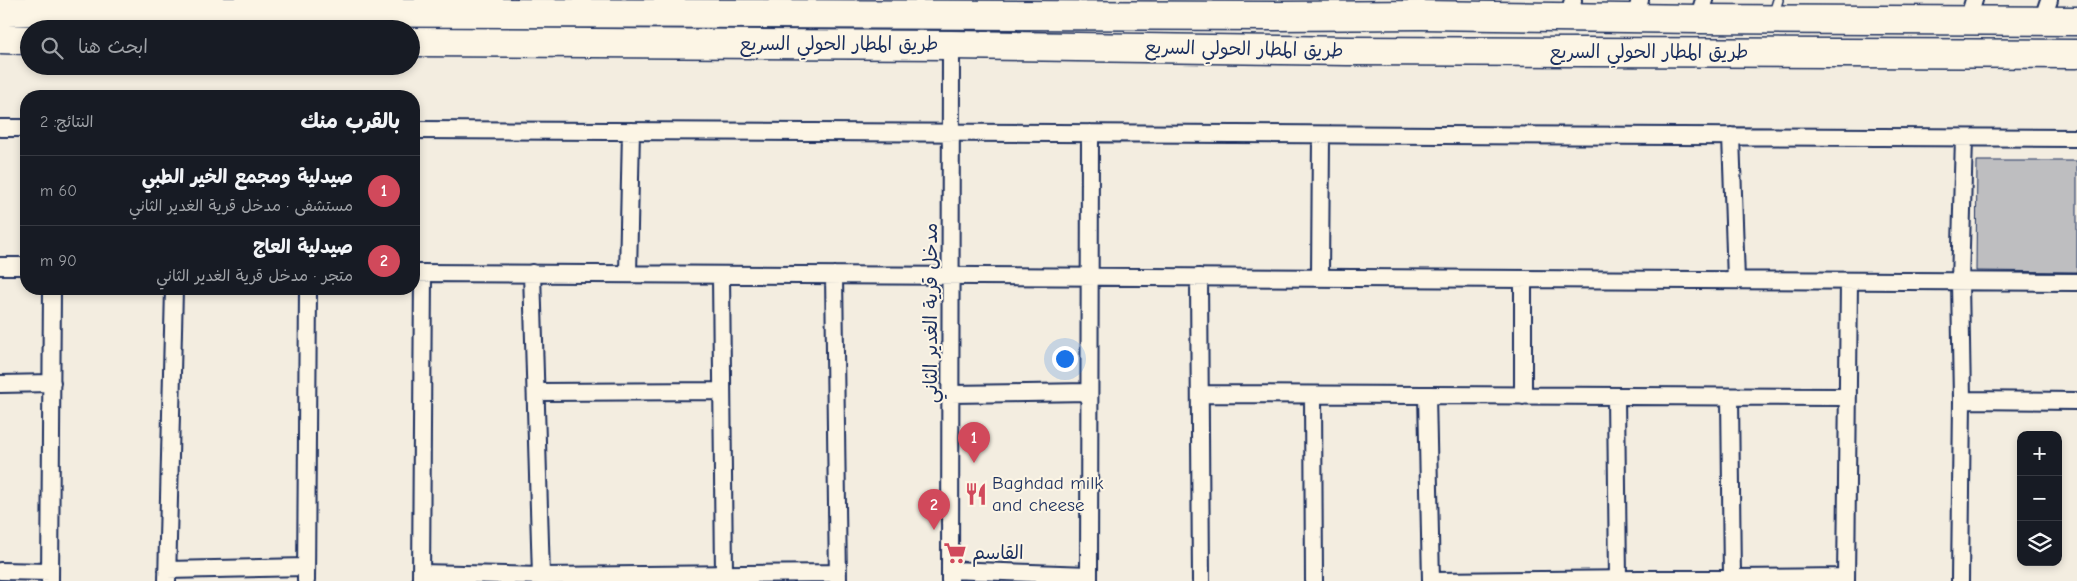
<!DOCTYPE html>
<html lang="ar">
<meta charset="utf-8">
<style>
body{margin:0;font-family:"Comic Neue","Playpen Sans Arabic",sans-serif;background:#242831;color:#f1f3f6;direction:rtl}
.controls{position:absolute;right:15px;bottom:15px;display:grid;overflow:hidden;border-radius:10px;box-shadow:0 2px 8px #0003}
.controls button{width:45px;height:45px;display:grid;place-items:center;padding:0;border:0;border-bottom:1px solid #363941;background:#171b24;color:#f1f3f6;font:25px sans-serif}
.you{position:absolute;left:1064px;top:358px;width:18px;height:18px;margin:-12px;border:4px solid #fff;border-radius:50%;background:#1a73e8;box-shadow:0 0 0 8px #1a73e833}
.badge{display:grid;place-items:center;width:32px;height:32px;border-radius:50%;background:#d1495b;color:#fff;font-size:16px;font-weight:700}
.pin{position:absolute;translate:-50% -41px;filter:drop-shadow(0 1px 2px #0008)}
.pin::after{content:'';position:absolute;top:26px;width:18px;height:15px;background:inherit;clip-path:polygon(0 0,100% 0,50% 100%)}
.list{margin:0;padding:0;list-style:none}
h2{display:flex;justify-content:space-between;align-items:center;height:65px;margin:0;padding:0 20px;font-size:21px}
h2 small{font-size:16px;font-weight:400;color:#9ea1a6}
.list li{display:grid;grid-template-columns:32px 1fr auto;gap:15px;align-items:center;box-sizing:border-box;height:70px;padding:0 20px;border-top:1px solid #363941}
.list b{display:block;font-size:19px;white-space:nowrap}
.list p{margin:0;font-size:16px;white-space:nowrap;color:#9ea1a6}
.list em{font-size:16px;font-style:normal;color:#9ea1a6}
.icon{flex:none;width:28px;height:28px;fill:none;stroke:currentColor;stroke-width:2;stroke-linecap:round;stroke-linejoin:round}
.map{position:relative;flex:none;width:2077px;height:581px;overflow:hidden;direction:ltr}
.search{position:absolute;background:#171b24;box-shadow:0 2px 8px #0003;left:20px;top:20px;width:400px;height:55px;display:flex;align-items:center;gap:12px;box-sizing:border-box;padding:0 18px;border-radius:28px;color:#9ea1a6;font-size:19px}
.panel{position:absolute;background:#171b24;box-shadow:0 2px 8px #0003;left:20px;top:90px;width:400px;height:205px;border-radius:20px;direction:rtl}
.map>svg:first-child{display:block}
.building{fill:#bebec0;stroke:#1b2f5e}
.lines{fill:none;stroke-linecap:round;stroke-linejoin:round}
.service-casing{stroke:#1b2f5e;stroke-width:12}
.minor-casing{stroke:#1b2f5e;stroke-width:20}
.trunk-casing{stroke:#1b2f5e;stroke-width:31}
.service{stroke:#fcf5e5;stroke-width:9}
.minor{stroke:#fcf5e5;stroke-width:16}
.trunk{stroke:#fcf5e5;stroke-width:28}
.labels{text-anchor:middle;dominant-baseline:central;stroke-width:4;stroke-linejoin:round;paint-order:stroke}
.street-label{font-size:19px;fill:#1b2f5e;stroke:#fcf5e5}
.poi-label{font-size:19px;fill:#1b2f5e;stroke:#fcf5e5;text-anchor:start}
</style>
<div class="map">
<svg width="2077" height="581" viewBox="0 0 2077 581">
<rect width="100%" height="100%" fill="#f3ede0"/>
<filter id="ink" filterUnits="userSpaceOnUse"><feTurbulence type="fractalNoise" baseFrequency=".02" numOctaves="2"/><feDisplacementMap in="SourceGraphic" scale="10" xChannelSelector="R" yChannelSelector="G"/><feConvolveMatrix kernelMatrix="1 2 1 2 8 2 1 2 1" color-interpolation-filters="sRGB"/></filter>
<g filter="url(#ink)">
<path class="building" d="M1977 161H2077V272L1976 271Z"/>
<g class="lines">
<defs>
<path id="service" d="M1773 16 1778 0"/>
<path id="minor" d="M1568 18 1573 0
M1635 18 1640 0
M1698 19 1704 0
M1968 20 1974 0
M2042 21 2049 0
M0 128H26
M414 130 2077 138
M1731 136 1736 280
M0 266H26
M414 273 2077 282
M532 273 541 576
M628 274 631 131
M721 275 724 574
M834 275 838 581
M1199 277 1201 581
M1320 278 1321 135
M1523 279V396
M0 384 52 383
M536 392 722 391
M950 394 1089 392
M1200 394 1847 397
M1313 395 1314 581
M1427 395 1431 581
M1616 396 1618 579
M1730 397 1732 578
M1962 400 2077 401
M167 570 306 567
M950 570 1089 575
M0 571 50 572
M421 573 541 576 838 573
M50 581 52 289
M167 581 174 289
M306 581 308 289
M421 581 423 273
M950 581 951 45
M1089 581 1090 133
M1432 581 1846 577
M1846 581 1849 281
M1960 581 1962 400 1960 282 1964 138"/>
<path id="trunk" d="M0 11 1275 16 1422 15 1698 19 2077 21
M0 39 29 40
M411 42 951 45 1347 51 2077 54"/>
</defs>
<use href="#service" class="service-casing"/>
<use href="#minor" class="minor-casing"/>
<use href="#trunk" class="trunk-casing"/>
<use href="#service" class="service"/>
<use href="#minor" class="minor"/>
<use href="#trunk" class="trunk"/>
</g>
</g>
<defs>
<symbol id="restaurant-bare" viewBox="-9 -9 18 18"><path d="M-5-6h1v4h1v-4h1v4h1v-4h1v5L-1.5 .5V6h-2V.5L-5-1ZM5-6V6H3V1.5H1.5Q1.5-4 5-6Z" fill="#d1495b" stroke="#fcf5e5" stroke-width="2.5" paint-order="stroke"/></symbol>
<symbol id="supermarket-bare" viewBox="-9 -9 18 18"><path d="M-6-5.5h2.5l.6 2H6L4.5 2H-2.5L-4.4-4H-6ZM-1.5 3.2a1.3 1.3 0 1 0 .1 0ZM3 3.2a1.3 1.3 0 1 0 .1 0Z" fill="#d1495b" stroke="#fcf5e5" stroke-width="2.5" paint-order="stroke"/></symbol>
</defs>
<g fill-rule="evenodd">
<use href="#restaurant-bare" x="960" y="478" width="32" height="32"/>
<use href="#supermarket-bare" x="939" y="537" width="32" height="32"/>
</g>
<g class="labels">
<g class="street-label">
<text x="839" y="44">طريق المطار الحولي السريع</text>
<text transform="translate(1244 49) rotate(1)">طريق المطار الحولي السريع</text>
<text x="1649" y="52">طريق المطار الحولي السريع</text>
<text transform="translate(931 313) rotate(-90)">مدخل قرية الغدير الثاني</text>
</g>
<g class="poi-label">
<text x="992" y="483">Baghdad milk<tspan x="992" dy="22">and cheese</tspan></text>
<text x="972" y="553">القاسم</text>
</g>
</g>
</svg>
<div class="controls">
<button>+</button>
<button>−</button>
<button><svg class="icon" aria-label="layers" viewBox="0 0 24 24"><path d="M12 4l9 5-9 5-9-5zM3 14l9 5 9-5"/></svg></button>
</div>
<div class="you"></div>
<div class="pin badge" style="left:974px;top:463px">1</div>
<div class="pin badge" style="left:934px;top:530px">2</div>
<div class="search"><svg class="icon" aria-label="search" viewBox="0 0 24 24"><circle cx="10" cy="10" r="6"/><path d="M15 15l6 6"/></svg>ابحث هنا</div>
<section class="panel">
<h2>بالقرب منك<small>النتائج: 2</small></h2>
<ul class="list">
<li><span class="badge">1</span><div><b>صيدلية ومجمع الخير الطبي</b><p>مستشفى · مدخل قرية الغدير الثاني</p></div><em>60 m</em></li>
<li><span class="badge">2</span><div><b>صيدلية العاج</b><p>متجر · مدخل قرية الغدير الثاني</p></div><em>90 m</em></li>
</ul>
</section>
</div>
